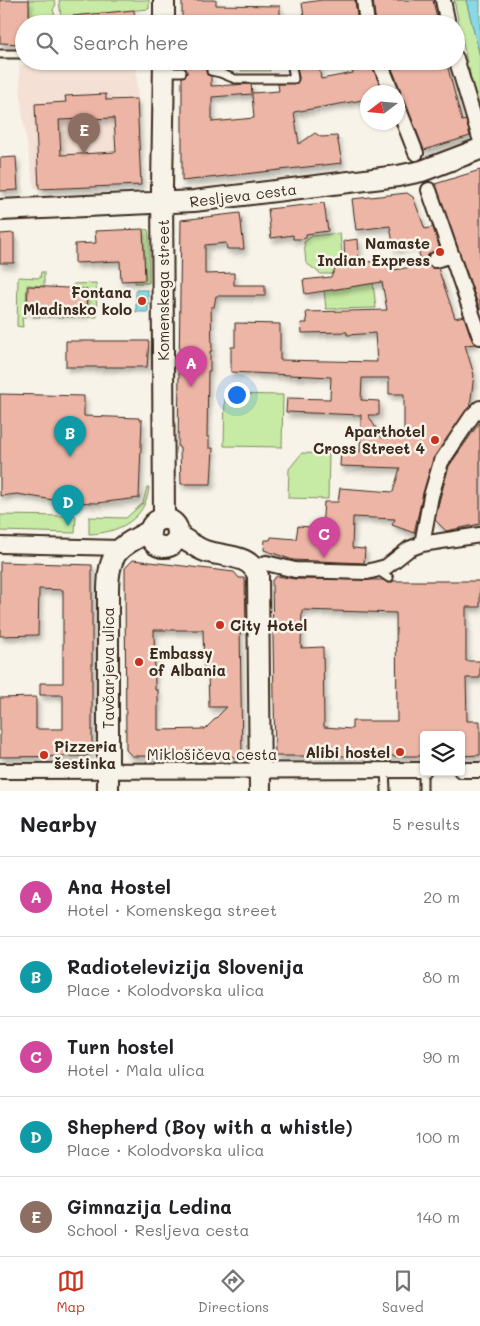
<!DOCTYPE html>
<meta charset="utf-8">
<style>
body{margin:0;font-family:Mali,sans-serif;background:#f2f2f2;color:#202124}
.controls{position:absolute;right:15px;bottom:15px;display:grid;overflow:hidden;border-radius:5px;box-shadow:0 1px 4px #0004}
.controls button{width:45px;height:45px;display:grid;place-items:center;padding:0;border:0;border-bottom:1px solid #e0e0e0;background:#fff;color:#202124;font:25px sans-serif}
.compass{position:absolute;left:360px;top:85px;width:45px;height:45px;border-radius:50%;background:#fff;box-shadow:0 1px 4px #0004;rotate:254deg}
.you{position:absolute;left:236px;top:394px;width:18px;height:18px;margin:-12px;border:4px solid #fff;border-radius:50%;background:#1a73e8;box-shadow:0 0 0 8px #1a73e833}
.badge{display:grid;place-items:center;width:32px;height:32px;border-radius:50%;background:#c8321e;color:#fff;font-size:16px;font-weight:700}
.pin{position:absolute;translate:-50% -41px;filter:drop-shadow(0 1px 2px #0008)}
.pin::after{content:'';position:absolute;top:26px;width:18px;height:15px;background:inherit;clip-path:polygon(0 0,100% 0,50% 100%)}
.list{margin:0;padding:0;list-style:none}
h2{display:flex;justify-content:space-between;align-items:center;height:65px;margin:0;padding:0 20px;font-size:21px}
h2 small{font-size:16px;font-weight:400;color:#757577}
.list li{display:grid;grid-template-columns:32px 1fr auto;gap:15px;align-items:center;box-sizing:border-box;height:80px;padding:0 20px;border-top:1px solid #e0e0e0}
.list b{display:block;font-size:19px;white-space:nowrap}
.list p{margin:0;font-size:16px;white-space:nowrap;color:#757577}
.list em{font-size:16px;font-style:normal;color:#757577}
.icon{flex:none;width:28px;height:28px;fill:none;stroke:currentColor;stroke-width:2;stroke-linecap:round;stroke-linejoin:round}
.map{position:relative;flex:none;width:480px;height:791px;overflow:hidden}
.search{position:absolute;background:#fff;box-shadow:0 1px 4px #0004;left:15px;right:15px;top:15px;height:55px;display:flex;align-items:center;gap:12px;box-sizing:border-box;padding:0 18px;border-radius:28px;color:#757577;font-size:19px}
.sheet{height:465px;background:#fff}
nav{display:flex;justify-content:space-around;align-items:center;box-sizing:border-box;height:70px;border-top:1px solid #e0e0e0;background:#fff;font-size:14px;color:#757577}
nav a{display:grid;justify-items:center;gap:2px}
nav .on{color:#c8321e}
.map>svg:first-child{display:block}
.built{fill:#f4e0d4}
.green{fill:#c7eba5;stroke:#818a62}
.water{fill:#89d9e5;stroke:#6a9395}
.building{fill:#edb5a5;stroke:#3b2a1e;fill-rule:evenodd;filter:url(#shadow)}
.lines{fill:none;stroke-linecap:round;stroke-linejoin:round}
.lane-casing{stroke:#3b2a1e;stroke-width:11}
.street-casing{stroke:#3b2a1e;stroke-width:18}
.secondary-casing{stroke:#3b2a1e;stroke-width:24}
.lane{stroke:#f7f3e8;stroke-width:7}
.street{stroke:#f7f3e8;stroke-width:14}
.secondary{stroke:#f7f3e8;stroke-width:20}
.poi-dot{fill:#c8321e;stroke:#f7f3e8;stroke-width:2}
.labels{text-anchor:middle;dominant-baseline:central;stroke-width:5;stroke-linejoin:round;paint-order:stroke}
.street-label{font-size:15px;fill:#3b2a1e;stroke:#f7f3e8}
.poi-label{font-size:15px;font-weight:bold;fill:#3b2a1e;stroke:#f7f3e8;text-anchor:end}
</style>
<div class="map">
<svg width="480" height="791" viewBox="0 0 480 791">
<defs>
<filter id="shadow"><feDropShadow dx="2.5" dy="4.5" stdDeviation="2.5" flood-color="#0004"/></filter>
</defs>
<rect width="100%" height="100%" fill="#f7f3e8"/>
<filter id="ink" filterUnits="userSpaceOnUse"><feTurbulence type="fractalNoise" baseFrequency=".02" numOctaves="2"/><feDisplacementMap in="SourceGraphic" scale="10" xChannelSelector="R" yChannelSelector="G"/><feConvolveMatrix kernelMatrix="1 2 1 2 8 2 1 2 1" color-interpolation-filters="sRGB"/></filter>
<g filter="url(#ink)">
<path class="built" d="M37 61H136L141 185 39 189 34 188 22 112 19 65H37Z"/>
<path class="green" d="M29 0H54L56 4 53 10 56 18 29 20Z
M59 0H149V9L61 17Z
M454 0H466L480 56V119L474 92H469L468 87 472 86 469 68 462 69 461 64 467 62Z
M241 61H270V71H241Z
M143 229 148 230 149 237V283H135V280H145Z
M340 233 344 274H321L306 263 304 242 312 236Z
M41 272H44V286L27 285 25 318H22L23 327 17 326 18 277 40 278Z
M96 283 97 317H33V311L85 314 69 288 74 284Z
M373 283 376 308 326 309 324 291Z
M225 394 283 395 282 447 224 446Z
M302 453 329 454 328 499 288 498 289 469Z
M147 487H149C146 519 119 533 89 534V517L126 518 143 503Z
M69 513H73L76 517 75 533 0 531V515L66 516Z"/>
<path class="water" d="M466 0H480V56Z
M136 290H148V312H136Z"/>
<path class="building" d="M0 0H29V24H24V44L0 43Z
M182 0H216V5L280 6V24H182Z
M322 0H355L358 24H305L302 3Z
M373 0H433L438 24H376Z
M134 10 135 24H73V16Z
M182 61H210V66L206 70 207 75 211 76V86L251 84 252 93 279 91 278 84 297 83 299 78 296 61H318L321 79 353 73 350 61H370L383 92H368V99L294 112 299 144 315 133 321 137 337 136 342 163 182 181V77L186 75 187 72 185 68 182 67ZM252 94 254 118 212 122V97Z
M389 61H446L462 121 466 120 470 136 424 150 406 104 400 96V89Z
M106 94V100L137 99 141 185 39 189 35 104 66 102 65 96ZM114 118 116 152 61 155 59 120Z
M16 157 18 190 0 191V158Z
M480 170V310L435 184Z
M407 193 413 197 425 229 433 227 440 249 429 254 426 258 427 263 432 268H438L455 318 464 316 472 340 476 344 465 345 474 375 470 406 433 459 423 494 414 533 392 525 395 519 353 517 352 548 365 549 364 563 293 560 264 550 265 540H270L271 537 296 539 298 526 322 528 324 502H338L340 488 393 492 400 468 340 466 341 451 360 452 361 415 286 412 287 398 330 399 331 377 231 372V347H235V323L280 324V360L377 362 375 333 347 335V332L302 333 301 323H307L306 312 387 310 382 282 305 294 303 280 331 277 336 267 345 265 344 241 358 239 359 263 392 259 394 270 422 265 417 244 394 249 390 226 356 230 352 199ZM362 378H389V394H404V438H382L368 415H379V401L361 400Z
M324 203 328 231 306 234V238L300 239H293V235L271 238 268 209Z
M240 213 244 249H227L226 243 205 245V274L234 273V285H265V296H216L214 307H211L212 351H210V371H208L207 437H209V448H213L211 484H181L180 448 178 447 181 220Z
M143 229 145 280 121 281 120 261 75 263V244L96 243 95 231Z
M14 233V263H0V234Z
M28 286 87 289 86 314 27 311Z
M66 341H149L147 367H66Z
M0 394 84 396V416L139 418V420H142L139 498 97 503 66 502 17 494 0 496Z
M480 422V524L446 531 435 520 440 498 449 466Z
M133 560 234 572 239 578H245L246 629H240L242 757 132 756 126 750 125 568ZM154 630H203L204 671H208L209 707H227L205 729 158 730V690H155Z
M0 562 92 565V752L87 756 0 757V698L36 697V729H63V695H40V683H63V590L39 589 38 635 0 636Z
M277 576 295 579 383 580 389 583 394 581H480V607H466V661H480V678H466L467 721H480V755L461 756V735H424V756H275L272 580ZM302 610 396 613 397 721H352V729L324 727 323 647 301 648Z"/>
<g class="lines">
<defs>
<path id="lane" d="M0 54H24
M211 71 220 73 235 79H294L291 61
M164 72H182
M377 570 389 578
M385 769 386 791
M423 791V770"/>
<path id="street" d="M364 0 367 24
M443 0 448 24
M456 58 480 138
M379 61 392 92
M398 107 416 153
M429 190 480 337
M435 260 452 255
M422 544 431 496 441 462 472 416 480 408
M0 545 120 548
M255 568 266 563 295 570 367 572 386 567 409 549 422 544 480 535
M461 770H480
M0 771 424 770"/>
<path id="secondary" d="M164 0V24
M164 61 162 187 164 519
M0 210 194 201 398 176 422 171 480 149
M150 533a14 14 0 1 1 28 0a14 14 0 1 1-28 0Z
M178 536C187 540 196 548 205 551 224 557 251 554 258 576L260 791
M108 791V589C109 551 118 548 150 531"/>
</defs>
<use href="#lane" class="lane-casing"/>
<use href="#street" class="street-casing"/>
<use href="#secondary" class="secondary-casing"/>
<use href="#lane" class="lane"/>
<use href="#street" class="street"/>
<use href="#secondary" class="secondary"/>
</g>
</g>
<g class="poi-dot">
<circle cx="440" cy="252" r="5"/>
<circle cx="142" cy="301" r="5"/>
<circle cx="435" cy="440" r="5"/>
<circle cx="220" cy="625" r="5"/>
<circle cx="139" cy="662" r="5"/>
<circle cx="400" cy="752" r="5"/>
<circle cx="44" cy="755" r="5"/>
</g>
<g class="labels">
<g class="street-label">
<text transform="translate(243 195) rotate(-7)">Resljeva cesta</text>
<text transform="translate(163 290) rotate(-90)">Komenskega street</text>
<text transform="translate(108 668) rotate(-90)">Tavčarjeva ulica</text>
<text x="212" y="754">Miklošičeva cesta</text>
</g>
<g class="poi-label">
<text x="430" y="243">Namaste<tspan x="430" dy="17">Indian Express</tspan></text>
<text x="132" y="292">Fontana<tspan x="132" dy="17">Mladinsko kolo</tspan></text>
<text x="425" y="431">Aparthotel<tspan x="425" dy="17">Cross Street 4</tspan></text>
<text x="230" y="625" text-anchor="start">City Hotel</text>
<text x="149" y="653" text-anchor="start">Embassy<tspan x="149" dy="17">of Albania</tspan></text>
<text x="54" y="746" text-anchor="start">Pizzeria<tspan x="54" dy="17">šestinka</tspan></text>
<text x="390" y="752">Alibi hostel</text>
</g>
</g>
</svg>
<div class="controls">
<button><svg class="icon" aria-label="layers" viewBox="0 0 24 24"><path d="M12 4l9 5-9 5-9-5zM3 14l9 5 9-5"/></svg></button>
</div>
<svg class="compass" viewBox="-18 -18 36 36"><path d="M0-13l5 13h-10z" fill="#e53935"/><path d="M0 13l5-13h-10z" fill="#757577"/></svg>
<div class="you"></div>
<div class="pin badge" style="left:191px;top:387px;background:#d1479c">A</div>
<div class="pin badge" style="left:70px;top:457px;background:#0f9aa8">B</div>
<div class="pin badge" style="left:324px;top:558px;background:#d1479c">C</div>
<div class="pin badge" style="left:68px;top:526px;background:#0f9aa8">D</div>
<div class="pin badge" style="left:84px;top:154px;background:#8d6e63">E</div>
<div class="search"><svg class="icon" aria-label="search" viewBox="0 0 24 24"><circle cx="10" cy="10" r="6"/><path d="M15 15l6 6"/></svg>Search here</div>
</div>
<section class="sheet">
<h2>Nearby<small>5 results</small></h2>
<ul class="list">
<li><span class="badge" style="background:#d1479c">A</span><div><b>Ana Hostel</b><p>Hotel · Komenskega street</p></div><em>20 m</em></li>
<li><span class="badge" style="background:#0f9aa8">B</span><div><b>Radiotelevizija Slovenija</b><p>Place · Kolodvorska ulica</p></div><em>80 m</em></li>
<li><span class="badge" style="background:#d1479c">C</span><div><b>Turn hostel</b><p>Hotel · Mala ulica</p></div><em>90 m</em></li>
<li><span class="badge" style="background:#0f9aa8">D</span><div><b>Shepherd (Boy with a whistle)</b><p>Place · Kolodvorska ulica</p></div><em>100 m</em></li>
<li><span class="badge" style="background:#8d6e63">E</span><div><b>Gimnazija Ledina</b><p>School · Resljeva cesta</p></div><em>140 m</em></li>
</ul>
</section>
<nav>
<a class="on"><svg class="icon" aria-label="map" viewBox="0 0 24 24"><path d="M3 6l6-2 6 2 6-2v14l-6 2-6-2-6 2zM9 4v14M15 6v14"/></svg>Map</a>
<a><svg class="icon" aria-label="directions" viewBox="0 0 24 24"><path d="M12 3l9 9-9 9-9-9zM9 14v-3h6M13 9l2 2-2 2"/></svg>Directions</a>
<a><svg class="icon" aria-label="saved" viewBox="0 0 24 24"><path d="M7 4h10v16l-5-4-5 4z"/></svg>Saved</a>
</nav>
